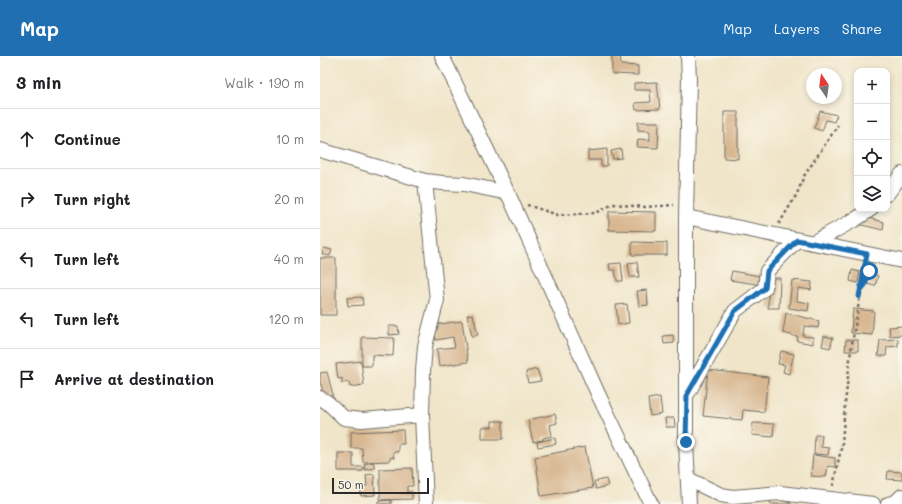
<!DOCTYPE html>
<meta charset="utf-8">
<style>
body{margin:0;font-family:Mali,sans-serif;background:#f6f6f6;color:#202124}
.controls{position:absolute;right:12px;top:12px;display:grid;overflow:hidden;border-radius:8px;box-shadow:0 2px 6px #0003}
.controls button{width:36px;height:36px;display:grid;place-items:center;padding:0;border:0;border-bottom:1px solid #e0e0e0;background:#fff;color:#202124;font:20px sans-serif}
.compass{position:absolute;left:486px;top:12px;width:36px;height:36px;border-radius:50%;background:#fff;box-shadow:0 2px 6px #0003;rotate:347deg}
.scale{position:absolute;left:12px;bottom:10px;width:97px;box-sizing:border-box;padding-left:4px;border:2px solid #2b2b2b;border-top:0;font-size:11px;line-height:14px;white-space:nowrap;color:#2b2b2b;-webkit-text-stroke:3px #fbf7ec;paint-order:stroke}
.stop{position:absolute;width:12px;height:12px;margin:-9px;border:3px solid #1f6fb2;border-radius:50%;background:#fff}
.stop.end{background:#1f6fb2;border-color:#fff;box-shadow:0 1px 4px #0008}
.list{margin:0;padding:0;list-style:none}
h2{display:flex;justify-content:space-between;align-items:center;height:52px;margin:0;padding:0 16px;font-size:17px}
h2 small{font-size:13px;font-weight:400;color:#757577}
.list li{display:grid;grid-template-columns:26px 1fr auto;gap:12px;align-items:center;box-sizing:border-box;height:60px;padding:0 16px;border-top:1px solid #e0e0e0}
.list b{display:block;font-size:15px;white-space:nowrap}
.list em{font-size:13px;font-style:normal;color:#757577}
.icon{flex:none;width:22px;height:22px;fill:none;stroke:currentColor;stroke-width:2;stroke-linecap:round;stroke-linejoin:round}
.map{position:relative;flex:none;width:582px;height:448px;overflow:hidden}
header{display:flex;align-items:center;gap:24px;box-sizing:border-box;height:56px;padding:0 20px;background:#1f6fb2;color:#fff}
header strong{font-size:19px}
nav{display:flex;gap:22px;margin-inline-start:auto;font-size:14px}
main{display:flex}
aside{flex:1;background:#fff}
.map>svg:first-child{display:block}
.building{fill:#d8b791}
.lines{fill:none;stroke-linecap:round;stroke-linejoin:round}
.minor-casing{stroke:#706c62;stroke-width:16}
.path{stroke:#706c62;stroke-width:2.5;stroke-dasharray:3 3;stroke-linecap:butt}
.minor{stroke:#fff;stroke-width:14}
.route{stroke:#1f6fb2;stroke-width:5}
</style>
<header>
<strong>Map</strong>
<nav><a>Map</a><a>Layers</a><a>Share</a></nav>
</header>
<main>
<aside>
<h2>3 min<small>Walk · 190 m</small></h2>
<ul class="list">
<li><svg class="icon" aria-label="ahead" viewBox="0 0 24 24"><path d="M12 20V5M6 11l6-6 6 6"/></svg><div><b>Continue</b></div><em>10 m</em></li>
<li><svg class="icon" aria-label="right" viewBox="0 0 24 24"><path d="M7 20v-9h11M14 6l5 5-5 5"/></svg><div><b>Turn right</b></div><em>20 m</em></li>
<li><svg class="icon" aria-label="left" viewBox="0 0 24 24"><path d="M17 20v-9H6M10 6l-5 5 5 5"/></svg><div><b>Turn left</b></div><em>40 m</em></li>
<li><svg class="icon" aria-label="left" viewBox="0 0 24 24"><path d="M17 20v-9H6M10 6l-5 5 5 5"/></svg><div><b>Turn left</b></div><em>120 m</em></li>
<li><svg class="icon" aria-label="arrive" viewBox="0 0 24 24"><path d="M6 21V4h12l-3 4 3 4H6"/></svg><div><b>Arrive at destination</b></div></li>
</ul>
</aside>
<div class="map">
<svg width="582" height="448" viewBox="0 0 582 448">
<rect width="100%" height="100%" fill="#fbf7ec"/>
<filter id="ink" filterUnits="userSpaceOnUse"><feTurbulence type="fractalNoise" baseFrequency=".025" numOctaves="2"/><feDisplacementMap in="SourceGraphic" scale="8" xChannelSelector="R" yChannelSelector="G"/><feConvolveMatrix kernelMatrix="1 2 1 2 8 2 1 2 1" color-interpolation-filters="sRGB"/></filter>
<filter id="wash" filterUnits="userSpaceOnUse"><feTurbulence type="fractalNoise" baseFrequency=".012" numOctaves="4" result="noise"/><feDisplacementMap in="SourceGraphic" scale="16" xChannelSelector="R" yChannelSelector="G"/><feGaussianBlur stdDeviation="0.9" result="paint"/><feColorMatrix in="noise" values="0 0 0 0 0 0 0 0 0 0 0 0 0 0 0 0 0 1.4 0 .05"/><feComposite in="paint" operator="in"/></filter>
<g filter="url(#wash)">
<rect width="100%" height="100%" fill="#f0e5c9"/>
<g id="blocks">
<path class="building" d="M292 0H300L301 9 318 10V19L292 18Z
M337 26 340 53 316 54 315 47 331 46 330 34H314V27Z
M500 55 517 59 514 66 506 64 502 75 494 72Z
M404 56H418V103L404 102Z
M318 66H339L338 92 317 91 318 83 330 84V75L318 74Z
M287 93V110H281V104H268V95Z
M301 93 302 102 293 103 291 95Z
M289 155 336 156V175L289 174Z
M527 157 564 166 563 174 525 165Z
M312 186 347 187V199H312Z
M4 192 12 194 10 200 2 198Z
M0 202H16V259H0Z
M317 206 319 221H310L308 207Z
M301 207 303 225H297L295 214H290L289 208Z
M532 214 540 216 538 227 530 225Z
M412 215 445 221 443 229 410 224Z
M550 217 558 220 555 230 547 228Z
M449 222H460L459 252H448Z
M472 224 492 226 491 234 478 232 477 245 489 247 488 255 469 252Z
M327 234 328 249 319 250 317 235Z
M42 241 43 249 28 250 27 242Z
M307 248 309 267 298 269 296 249Z
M533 253 554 255 552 279 531 277Z
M466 257 499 265 498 272 484 270 483 280 493 281V288L477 285 478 281 463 277Z
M153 258 158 279 152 280 147 259Z
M142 265 148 306 119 310 117 293 135 291 133 281 116 284 113 269Z
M69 270H78L79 278 69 279Z
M582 270V279L570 280 569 271Z
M353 279 354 287 344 288 343 280Z
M504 280 513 282 510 292 502 290Z
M42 281 74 282 73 300 52 299V310H42Z
M578 283V290L567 291 566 300H558L560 284Z
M526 284H538V295H525Z
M461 295 474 298 469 318 463 316 465 309 458 308Z
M41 305 44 329 30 331 29 326 22 327V322L18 323 16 308Z
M217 313 221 325 208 327 206 316Z
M388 314 448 321 444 356 423 354 422 364 383 360Z
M7 316 13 339 4 341 1 328H0V317Z
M340 341 342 358 330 360 328 343Z
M235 358 237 367 230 369 232 380 223 382V384L213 386 208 364Z
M345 362H354L355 371H346Z
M172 365H183V383H162V371H172Z
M433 367 454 368 453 381 432 379Z
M83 374 84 388H78V396H73L74 402 71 401 69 405 43 406 42 392H31V376Z
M495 379H502L501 391 509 392 508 399 494 398Z
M235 382 236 388 218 391 217 386Z
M265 391 273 432 221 440 215 401Z
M18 397H33V411H43V415H18Z
M493 399 515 402V411L508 410 506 421 491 420Z
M53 406 55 412 45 414 44 408Z
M92 412 93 430H87V436H92V443L60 444V413Z
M568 415 582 416V424L567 423Z
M54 418 55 439 41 440 40 431 47 430 46 419Z
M286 423 288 430 276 433 274 426Z
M452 442 471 447V448H450Z
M71 444V448H58V445Z"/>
</g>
</g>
<g filter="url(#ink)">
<use href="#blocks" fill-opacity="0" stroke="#706c62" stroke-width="1"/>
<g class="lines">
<defs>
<path id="minor" d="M122 0 191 144 279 340 331 448
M368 0 369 23 366 161V386L369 448
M0 94 105 125 123 127 144 128 188 137
M105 125 117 244 105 290 103 315 102 359 106 448
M567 138 582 118
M366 161 582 205
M492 187 536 163 551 153
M368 337 415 255 445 232 447 215 477 184
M0 342 7 346 24 362 42 364 102 359
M368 423 401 439 413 441 460 437 553 448
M568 448 576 446 582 440"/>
</defs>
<use href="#minor" class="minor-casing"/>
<path class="path" d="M207 149 238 159 276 157 293 148 325 151 354 149
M459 168 477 138 484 120 518 69
M540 235 545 229 549 215 556 214
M513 430 522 388 525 348 531 294 545 210"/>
<use href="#minor" class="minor"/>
</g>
</g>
<g class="lines" filter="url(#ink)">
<path class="route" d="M366 386 367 339 415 255 445 232 447 215 477 184 547 198 539 241 540 235 545 229 549 215"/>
</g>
</svg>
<div class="controls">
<button>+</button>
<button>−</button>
<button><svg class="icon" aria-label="locate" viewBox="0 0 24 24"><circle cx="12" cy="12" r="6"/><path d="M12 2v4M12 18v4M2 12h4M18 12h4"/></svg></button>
<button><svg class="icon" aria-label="layers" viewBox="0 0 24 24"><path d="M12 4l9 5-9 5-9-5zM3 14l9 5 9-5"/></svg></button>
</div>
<svg class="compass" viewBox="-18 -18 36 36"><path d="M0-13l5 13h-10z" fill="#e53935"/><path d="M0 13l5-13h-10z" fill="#757577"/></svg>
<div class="scale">50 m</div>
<div class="stop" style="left:549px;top:215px"></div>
<div class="stop end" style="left:366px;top:386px"></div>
</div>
</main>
